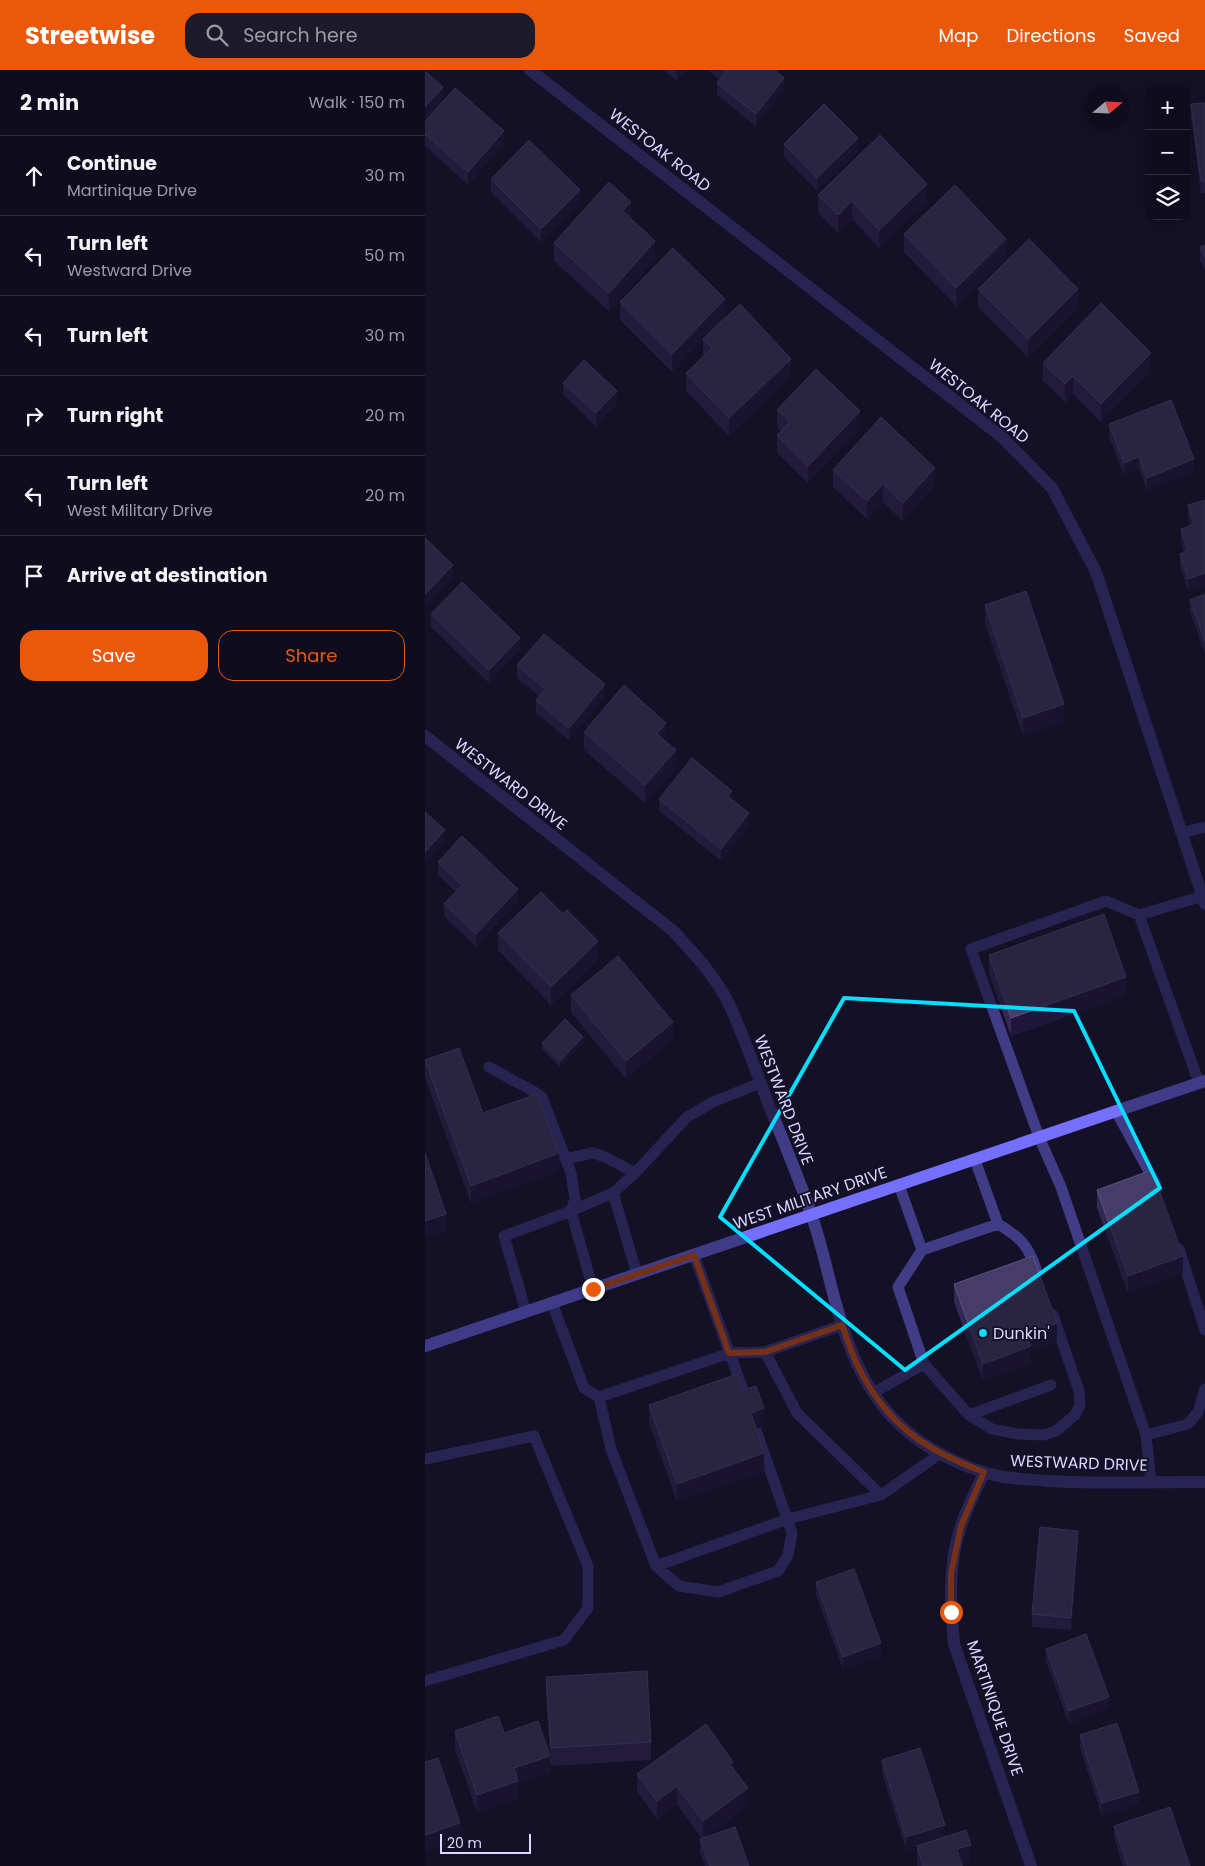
<!DOCTYPE html>
<meta charset="utf-8">
<style>
body{margin:0;font-family:Poppins,sans-serif;background:#1d1a2a;color:#f1f3f6}
.controls{position:absolute;right:15px;top:15px;display:grid;overflow:hidden;border-radius:10px;box-shadow:0 5px 20px #0002}
.controls button{width:45px;height:45px;display:grid;place-items:center;padding:0;border:0;border-bottom:1px solid #2f2c3b;background:#0f0c1d;color:#f1f3f6;font:25px sans-serif}
.compass{position:absolute;left:660px;top:15px;width:45px;height:45px;border-radius:50%;background:#0f0c1d;box-shadow:0 5px 20px #0002;rotate:71deg}
.scale{position:absolute;left:15px;bottom:12px;width:91px;box-sizing:border-box;padding-left:5px;border:2px solid #dcd7ff;border-top:0;font-size:14px;line-height:18px;white-space:nowrap;color:#dcd7ff;-webkit-text-stroke:4px #141027;paint-order:stroke}
.stop{position:absolute;width:15px;height:15px;margin:-11px;border:4px solid #ea580c;border-radius:50%;background:#fff}
.stop.end{background:#ea580c;border-color:#fff;box-shadow:0 1px 5px #0008}
.list{margin:0;padding:0;list-style:none}
h2{display:flex;justify-content:space-between;align-items:center;height:65px;margin:0;padding:0 20px;font-size:21px}
h2 small{font-size:16px;font-weight:400;color:#9b9ba4}
.list li{display:grid;grid-template-columns:32px 1fr auto;gap:15px;align-items:center;box-sizing:border-box;height:80px;padding:0 20px;border-top:1px solid #2f2c3b}
.list b{display:block;font-size:19px;white-space:nowrap}
.list p{margin:0;font-size:16px;white-space:nowrap;color:#9b9ba4}
.list em{font-size:16px;font-style:normal;color:#9b9ba4}
.actions{display:flex;gap:10px;padding:15px 20px}
.actions a{flex:1;padding:11px 0;border:1px solid #ea580c;border-radius:15px;text-align:center;font-size:18px;color:#ea580c}
.actions .main{background:#ea580c;color:#fff}
.icon{flex:none;width:28px;height:28px;fill:none;stroke:currentColor;stroke-width:2;stroke-linecap:round;stroke-linejoin:round}
.map{position:relative;flex:none;width:780px;height:1796px;overflow:hidden}
header{display:flex;align-items:center;gap:30px;box-sizing:border-box;height:70px;padding:0 25px;background:#ea580c;color:#fff}
header strong{font-size:24px}
nav{display:flex;gap:28px;margin-inline-start:auto;font-size:18px}
.search{width:350px;height:45px;background:#1d1a2a;display:flex;align-items:center;gap:12px;box-sizing:border-box;padding:0 18px;border-radius:15px;color:#9b9ba4;font-size:19px}
main{display:flex}
aside{flex:1;background:#0f0c1d}
.map>svg:first-child{display:block}
.lines{fill:none;stroke-linecap:round;stroke-linejoin:round}
.lane{stroke:#403c86;stroke-width:11}
.street{stroke:#403c86;stroke-width:12}
.secondary{stroke:#756ffd;stroke-width:12}
.wall{fill:#332955}
.shaded-wall{fill:#1f173b}
.building{fill:#453c67;stroke:#5d547f}
.route{stroke:#ea580c;stroke-width:6}
.marked{fill:none;stroke:#05dffc;stroke-width:4;stroke-linejoin:round}
.poi-dot{fill:#05dffc;stroke:#141027;stroke-width:2}
.labels{text-anchor:middle;dominant-baseline:central;stroke-width:4;stroke-linejoin:round;paint-order:stroke}
.street-label{font-size:16px;fill:#dcd7ff;stroke:#141027}
.poi-label{font-size:16px;fill:#dcd7ff;stroke:#141027;text-anchor:start}
</style>
<header>
<strong>Streetwise</strong>
<div class="search"><svg class="icon" aria-label="search" viewBox="0 0 24 24"><circle cx="10" cy="10" r="6"/><path d="M15 15l6 6"/></svg>Search here</div>
<nav><a>Map</a><a>Directions</a><a>Saved</a></nav>
</header>
<main>
<aside>
<h2>2 min<small>Walk · 150 m</small></h2>
<ul class="list">
<li><svg class="icon" aria-label="ahead" viewBox="0 0 24 24"><path d="M12 20V5M6 11l6-6 6 6"/></svg><div><b>Continue</b><p>Martinique Drive</p></div><em>30 m</em></li>
<li><svg class="icon" aria-label="left" viewBox="0 0 24 24"><path d="M17 20v-9H6M10 6l-5 5 5 5"/></svg><div><b>Turn left</b><p>Westward Drive</p></div><em>50 m</em></li>
<li><svg class="icon" aria-label="left" viewBox="0 0 24 24"><path d="M17 20v-9H6M10 6l-5 5 5 5"/></svg><div><b>Turn left</b></div><em>30 m</em></li>
<li><svg class="icon" aria-label="right" viewBox="0 0 24 24"><path d="M7 20v-9h11M14 6l5 5-5 5"/></svg><div><b>Turn right</b></div><em>20 m</em></li>
<li><svg class="icon" aria-label="left" viewBox="0 0 24 24"><path d="M17 20v-9H6M10 6l-5 5 5 5"/></svg><div><b>Turn left</b><p>West Military Drive</p></div><em>20 m</em></li>
<li><svg class="icon" aria-label="arrive" viewBox="0 0 24 24"><path d="M6 21V4h12l-3 4 3 4H6"/></svg><div><b>Arrive at destination</b></div></li>
</ul>
<div class="actions"><a class="main">Save</a><a>Share</a></div>
</aside>
<div class="map">
<svg width="780" height="1796" viewBox="0 0 780 1796">
<rect width="100%" height="100%" fill="#141027"/>
<g class="lines">
<path class="lane" d="M756 763 780 757
M714 845 774 1013
M64 997 106 1020 117 1027 146 1103 150 1129 146 1141 79 1166 101 1242
M691 1041 731 1114
M140 1089 168 1083 180 1087 210 1103
M474 1115 497 1180 573 1154 550 1090
M188 1123 212 1204
M573 1154C595 1167 603 1175 611 1199
M754 1179 780 1260
M269 1185 317 1317
M168 1219 146 1141 188 1123 210 1103 262 1047 288 1032 335 1013
M127 1233 159 1318 174 1327 305 1283 340 1282 417 1255
M340 1282 372 1343 456 1425
M499 1294 544 1345 626 1315
M448 1323 499 1294 473 1217 497 1180
M174 1327 186 1379 231 1496 254 1516 293 1522 353 1501 363 1485 367 1463 331 1360
M544 1345 567 1359 593 1364 618 1365 631 1361 650 1345 655 1335 654 1321 628 1245
M721 1365 763 1354 773 1342 780 1319
M0 1389 109 1366 163 1496V1538L139 1570 0 1611
M726 1412 721 1365 636 1117 614 1067 546 879 681 831 714 845 778 826
M231 1496 363 1449 456 1425 516 1383"/>
<path class="street" d="M105 0 578 368 627 418 671 502 780 834
M0 666 247 860C268 882 292 908 305 936 320 969 332 1004 345 1038 359 1073 374 1108 386 1144 399 1180 405 1218 417 1254 440 1330 481 1377 558 1402 579 1409 601 1409 623 1411 675 1414 728 1412 780 1412
M559 1403C551 1420 542 1438 536 1456 523 1494 525 1534 529 1574L606 1796"/>
<path class="secondary" d="M0 1276 780 1011"/>
</g>
<path class="wall" d="M239 0H261L252 11Z
M285 0H350L359 20 331 56 292 25V13L295 10 285 1Z
M780 33V123L776 124 766 47V34Z
M0 51 79 74 43 115 0 76Z
M359 74 433 81 392 121 359 87Z
M66 109 155 133 116 172 66 122Z
M393 125 502 132 454 178 427 149 413 163 393 143Z
M479 164 581 187 531 236 479 182Z
M129 173 230 189 184 241 129 191Z
M780 175V201L775 190V177Z
M553 219 653 237 603 287 553 237Z
M195 232 300 247 366 307 304 366 261 321V303L278 287V270L247 302 195 250Z
M618 293 726 301 676 352 648 324 640 332 618 311Z
M138 313 192 334 171 356 138 325Z
M352 340 435 358 383 413 352 383V365L356 361 352 358Z
M684 354 769 402 722 420 714 399 699 405 684 367Z
M408 400 510 415 478 451 458 432 442 449 408 417Z
M780 430V516L763 521 755 497V484L759 483 756 472V459L766 456 763 448V435Z
M780 524V584L765 542V530Z
M560 535 639 652 598 666 560 553Z
M6 544 95 580 64 613 6 557Z
M92 595 180 627 144 670 111 643V630L114 626 92 608Z
M159 662 241 671 251 698 220 733 159 680Z
M234 729H307L324 756 296 791 234 741Z
M13 792 93 831 51 877 19 846V834L31 822 13 805Z
M73 863 173 889 126 935 73 880Z
M564 885 701 925 586 966 564 903Z
M146 925 248 970 201 1009 146 943Z
M117 973H158L135 997 117 979Z
M0 990 58 1043 134 1101 46 1133 0 1008Z
M672 1120 758 1203 703 1223 672 1138Z
M529 1214 632 1271 606 1281V1294L558 1311 529 1232Z
M318 1320 339 1356 331 1359 339 1401 252 1432 224 1353V1335Z
M653 1474 646 1560 607 1557V1544Z
M391 1512 456 1585 418 1599 391 1525Z
M621 1579 684 1639 644 1654 621 1591Z
M121 1607 226 1672V1690L126 1696 125 1686V1703L93 1714V1728L52 1742 30 1679V1661L79 1663 125 1686 121 1625Z
M655 1665 714 1734 677 1746 655 1678Z
M457 1690 520 1767 546 1793 537 1796H492V1776L481 1780 457 1703Z
M308 1698 323 1736 279 1768 324 1796H280L275 1782V1769H277L252 1734 232 1749 212 1721V1704Z
M689 1756 765 1796H698L689 1768Z"/>
<path class="shaded-wall" d="M252 0H261L252 11Z
M359 8V20L331 56V44Z
M18 17V29L0 49V37Z
M79 61V74L43 115V102Z
M433 68V81L392 121V108Z
M502 114V132L454 178V160Z
M155 120V133L116 172V159Z
M427 131V149L413 163V145Z
M206 132V150L198 141Z
M581 169V187L531 236V218Z
M230 171V189L184 241V223Z
M653 219V237L603 287V269Z
M300 229V247L278 269V270L247 302V284Z
M726 283V301L676 352V334Z
M366 289V307L304 366V348Z
M648 306V324L640 332V314Z
M192 321V334L171 356V343Z
M435 341V358L383 413V396Z
M714 387V399L699 405V393Z
M769 389V402L722 420V408Z
M510 398V415L478 451V433Z
M458 414V432L442 449V431Z
M28 495V508L0 537V524Z
M780 503V516L763 521V509Z
M95 568V580L64 613V600Z
M180 614V627L144 670V658Z
M639 634V652L598 666V648Z
M241 653V671L232 682V664Z
M251 680V698L220 733V715Z
M307 721V733L303 726Z
M324 743V756L296 791V779Z
M20 760V773L0 794V782Z
M93 819V831L51 877V864Z
M173 871V889L126 935V917Z
M701 907V925L586 966V948Z
M248 952V970L201 1009V991Z
M158 967V973L135 997V991Z
M134 1083V1101L46 1133V1116Z
M21 1144V1162L0 1168V1151Z
M758 1186V1203L703 1223V1206Z
M632 1253V1271L606 1281V1294L558 1311V1294L601 1265Z
M339 1338V1356L326 1361V1343Z
M339 1383V1401L252 1432V1414Z
M653 1461V1474L646 1560V1548Z
M456 1573V1585L418 1599V1587Z
M684 1627V1639L644 1654V1641Z
M125 1686V1703L93 1714V1728L52 1742V1725L89 1698Z
M252 1716V1734L232 1749V1731Z
M323 1718V1736L278 1769V1751Z
M714 1722V1734L677 1746V1733Z
M35 1753V1771L0 1782V1765Z
M520 1755V1768L481 1780V1767Z
M546 1775V1793L535 1796 532 1779Z"/>
<path class="building" d="M298 0H350L359 8 331 44 292 13 301 2Z
M0 1 18 17 0 37Z
M30 18 79 61 43 102 0 64V51Z
M780 33V111H776L766 34Z
M399 34 433 68 392 108 359 74Z
M455 65 502 114 454 160 427 131 413 145 393 125Z
M104 70 155 120 116 159 66 109Z
M184 112 206 132 198 141 230 171 184 223 129 173Z
M530 115 581 169 531 218 479 164Z
M604 169 653 219 603 269 553 219Z
M780 175V188L775 177Z
M248 178 300 229 247 284 195 232Z
M676 233 726 283 676 334 648 306 640 314 618 293Z
M315 234 366 289 304 348 261 303 287 278 278 269Z
M159 290 192 321 171 343 138 313Z
M391 299 435 341 383 396 352 365 365 352 352 340Z
M746 330 769 389 722 408 714 387 699 393 684 354Z
M456 347 510 398 478 433 458 414 442 431 408 400Z
M780 430V503L763 509 755 484 763 481 756 459 769 454 763 435Z
M0 468 28 495 0 524Z
M37 512 95 568 64 600 6 544Z
M601 521 639 634 598 648 560 535Z
M780 524V571L765 530Z
M119 564 180 614 144 658 111 630 120 619 92 595Z
M199 615 241 653 232 664 251 680 220 715 159 662Z
M267 688 307 721 303 726 324 743 296 779 234 729Z
M0 742 20 760 0 782Z
M37 766 93 819 51 864 19 834 37 815 13 792Z
M116 822 138 844 142 840 173 871 126 917 73 863Z
M679 844 701 907 586 948 564 885Z
M193 886 248 952 201 991 146 925Z
M140 949 158 967 135 991 117 973Z
M34 978 58 1043 112 1024 134 1083 46 1116 0 990Z
M0 1083 21 1144 0 1151Z
M727 1100 758 1186 703 1206 672 1120Z
M608 1186 632 1253 601 1265 606 1276 558 1294 529 1214Z
M312 1304 318 1320 331 1316 339 1338 326 1343 339 1383 252 1414 224 1335Z
M615 1457 653 1461 646 1548 607 1544Z
M429 1499 456 1573 418 1587 391 1512Z
M661 1564 684 1627 644 1641 621 1579Z
M222 1601 226 1672 126 1678 121 1607Z
M73 1646 79 1663 113 1651 125 1686 89 1698 93 1711 52 1725 30 1661Z
M692 1653 714 1722 677 1733 655 1665Z
M281 1654 308 1692 305 1694 323 1718 278 1751 252 1716 232 1731 212 1704Z
M495 1678 520 1755 481 1767 457 1690Z
M13 1688 35 1753 0 1765V1692Z
M745 1737 765 1796H703L689 1756Z
M310 1757 324 1796H285L275 1769Z
M541 1760 546 1775 532 1779 537 1796H498L492 1776Z"/>
<g class="lines">
<path class="route" d="M168 1219 269 1185 304 1283 340 1282 417 1255C422 1268 426 1282 432 1294 460 1353 499 1380 559 1402L536 1456 526 1504V1542"/>
</g>
<path d="M0 0H780V1796H0ZM419 928 649 941 735 1118 480 1300 295 1147Z" fill="#141027" fill-opacity=".55" fill-rule="evenodd"/>
<path class="marked" d="M419 928 649 941 735 1118 480 1300 295 1147Z"/>
<circle class="poi-dot" cx="558" cy="1263" r="5"/>
<g class="labels">
<g class="street-label">
<text transform="translate(235 80) rotate(38)">WESTOAK ROAD</text>
<text transform="translate(554 331) rotate(39)">WESTOAK ROAD</text>
<text transform="translate(86 714) rotate(38)">WESTWARD DRIVE</text>
<text transform="translate(359 1030) rotate(69)">WESTWARD DRIVE</text>
<text transform="translate(385 1128) rotate(-19)">WEST MILITARY DRIVE</text>
<text transform="translate(654 1393) rotate(2)">WESTWARD DRIVE</text>
<text transform="translate(570 1638) rotate(71)">MARTINIQUE DRIVE</text>
</g>
<g class="poi-label">
<text x="568" y="1263">Dunkin'</text>
</g>
</g>
</svg>
<div class="controls">
<button>+</button>
<button>−</button>
<button><svg class="icon" aria-label="layers" viewBox="0 0 24 24"><path d="M12 4l9 5-9 5-9-5zM3 14l9 5 9-5"/></svg></button>
</div>
<svg class="compass" viewBox="-18 -18 36 36"><path d="M0-13l5 13h-10z" fill="#e53935"/><path d="M0 13l5-13h-10z" fill="#9b9ba4"/></svg>
<div class="scale">20 m</div>
<div class="stop" style="left:526px;top:1542px"></div>
<div class="stop end" style="left:168px;top:1219px"></div>
</div>
</main>
